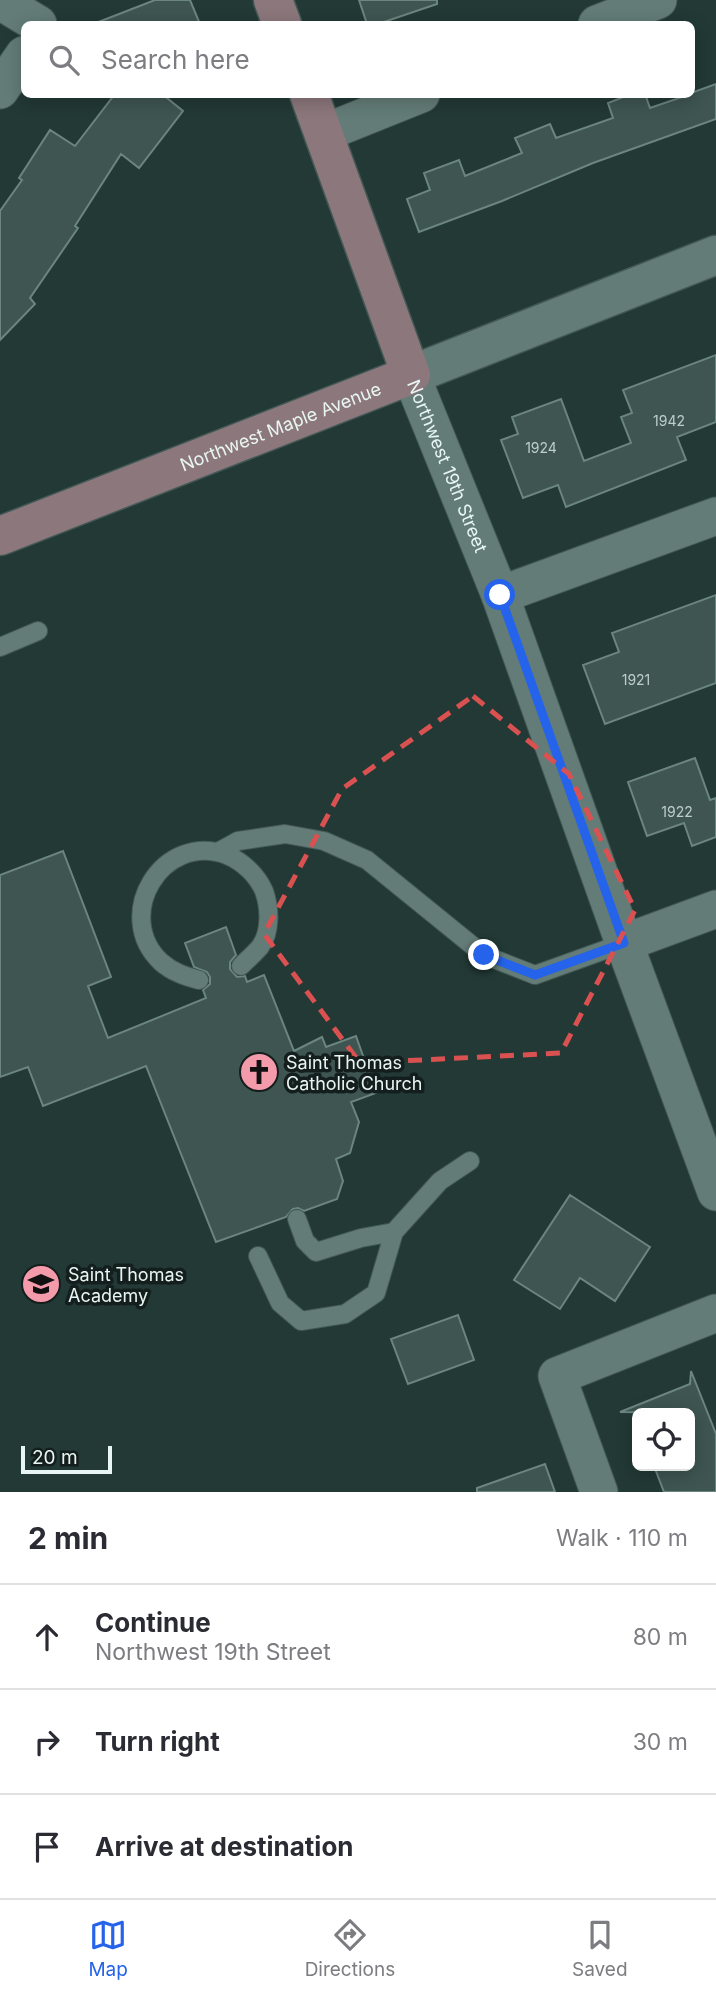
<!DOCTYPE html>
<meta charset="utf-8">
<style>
body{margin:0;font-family:Inter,sans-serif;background:#f2f2f3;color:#2b2b33}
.controls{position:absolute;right:21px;bottom:21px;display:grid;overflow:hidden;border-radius:10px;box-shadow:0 4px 18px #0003}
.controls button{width:63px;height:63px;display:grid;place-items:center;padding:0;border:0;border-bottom:2px solid #e1e1e2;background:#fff;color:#2b2b33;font:35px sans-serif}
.scale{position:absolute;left:21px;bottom:18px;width:91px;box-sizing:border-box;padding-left:7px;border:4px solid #e8f6f3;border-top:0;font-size:19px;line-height:24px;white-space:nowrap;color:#e8f6f3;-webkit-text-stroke:5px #141e1c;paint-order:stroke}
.stop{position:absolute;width:21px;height:21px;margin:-16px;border:5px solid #2563eb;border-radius:50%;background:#fff}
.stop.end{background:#2563eb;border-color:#fff;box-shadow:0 2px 7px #0008}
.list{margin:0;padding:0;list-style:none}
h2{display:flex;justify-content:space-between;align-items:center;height:91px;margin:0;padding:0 28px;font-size:30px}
h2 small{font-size:23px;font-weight:400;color:#7c7c81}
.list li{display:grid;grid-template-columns:46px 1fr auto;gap:21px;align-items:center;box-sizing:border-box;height:105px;padding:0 28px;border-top:2px solid #e1e1e2}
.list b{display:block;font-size:26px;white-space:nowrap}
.list p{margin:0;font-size:23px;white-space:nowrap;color:#7c7c81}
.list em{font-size:23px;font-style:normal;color:#7c7c81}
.icon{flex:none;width:38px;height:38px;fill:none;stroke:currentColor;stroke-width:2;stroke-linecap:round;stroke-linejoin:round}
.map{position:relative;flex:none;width:716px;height:1492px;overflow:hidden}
.search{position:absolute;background:#fff;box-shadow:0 4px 18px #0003;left:21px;right:21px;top:21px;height:77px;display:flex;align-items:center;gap:18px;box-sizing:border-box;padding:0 24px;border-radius:10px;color:#7c7c81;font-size:26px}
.sheet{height:406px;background:#fff}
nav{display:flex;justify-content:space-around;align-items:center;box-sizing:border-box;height:98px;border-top:2px solid #e1e1e2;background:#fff;font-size:19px;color:#7c7c81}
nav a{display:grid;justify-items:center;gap:4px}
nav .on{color:#2563eb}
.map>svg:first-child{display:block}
.building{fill:#3e5551;stroke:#6b857f;stroke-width:2}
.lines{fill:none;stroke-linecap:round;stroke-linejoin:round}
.service-casing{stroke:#435855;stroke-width:20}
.minor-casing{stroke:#435855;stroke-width:39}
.tertiary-casing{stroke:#435855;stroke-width:41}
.secondary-casing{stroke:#435855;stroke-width:41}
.service{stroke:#637c77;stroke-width:18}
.minor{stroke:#637c77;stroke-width:37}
.tertiary{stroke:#637c77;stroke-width:38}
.secondary{stroke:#8b777c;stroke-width:38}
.route{stroke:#2563eb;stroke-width:9}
.marked{fill:none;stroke:#da5151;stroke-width:5;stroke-dasharray:14 9;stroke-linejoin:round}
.labels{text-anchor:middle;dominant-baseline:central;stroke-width:7;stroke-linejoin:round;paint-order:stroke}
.number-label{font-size:14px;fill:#bececa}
.street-label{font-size:18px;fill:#e8f6f3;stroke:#141e1c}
.poi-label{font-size:18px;fill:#e8f6f3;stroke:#141e1c;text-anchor:start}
</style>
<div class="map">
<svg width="716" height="1492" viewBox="0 0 716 1492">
<rect width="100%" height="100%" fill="#223935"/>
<path class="building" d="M155 0H190L200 24H97L96 23Z
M359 0H437V4L378 24H367Z
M716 84V119L593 163 502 201 419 232 407 199 430 190 424 173 459 160 465 176 522 153 515 138 550 124 556 138 613 118 608 103 631 94H645L650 108 691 94V93Z
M115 94H162L183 111 139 168 121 154 75 226 78 228 30 298 35 304 0 340V211L22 180 19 178 50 130 75 146Z
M716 355V422L677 437 686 460 566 507 558 485 523 498 501 440 518 434 512 417 561 399 584 461 631 443 621 417 632 413 623 390Z
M716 595V683L605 724 583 665 619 652 612 633Z
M695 758 710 800 716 798V837L692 846 684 823 647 836 628 782Z
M63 851 111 977 88 986 108 1038 206 998 203 990 210 984V977L207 972 194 967 185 943 226 927 236 955 230 962V969L237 977 245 976 247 982 264 975 294 1051 322 1037 326 1047 356 1036 376 1093 351 1102 359 1122 350 1153 336 1159 343 1181 337 1199 304 1211 298 1208 293 1209 286 1217 216 1242 146 1066 43 1106 28 1067 0 1077V875Z
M570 1195 650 1247 615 1301 580 1278 560 1309 514 1280Z
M458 1315 474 1360 408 1384 391 1339Z
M691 1371 716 1434V1492H664L654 1466H690V1413L620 1412 690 1384Z
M545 1464 555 1492H477V1488Z"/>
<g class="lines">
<defs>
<path id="service" d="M0 647 38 631
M218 852 238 841 285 834 324 841 367 860 484 955 535 975 624 943
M199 980C185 976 172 972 161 962 112 916 162 831 227 855 243 862 257 875 264 891 270 908 271 932 260 947 254 954 247 960 241 966
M297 1219 305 1241 316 1252 361 1238 394 1232
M258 1256 280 1303 301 1321 345 1314 376 1293 394 1232 440 1181 470 1161"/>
<g id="minor">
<path d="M0 1 38 24"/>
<path d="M597 24 658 0"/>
<path d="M0 90 24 55"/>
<path d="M324 133 421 94"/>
<path id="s1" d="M411 375 500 595 624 943 716 1192"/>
<path d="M500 595 716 516"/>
<path d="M624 943 716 909"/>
<path d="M599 1492 557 1376 716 1313"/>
</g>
<path id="tertiary" d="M411 375 716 255"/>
<g id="secondary">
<path d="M273 0 282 24"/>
<path id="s2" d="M0 536 411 375 309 94"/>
</g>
</defs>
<use href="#service" class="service-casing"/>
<use href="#minor" class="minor-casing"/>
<use href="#tertiary" class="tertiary-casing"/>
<use href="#secondary" class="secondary-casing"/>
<use href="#service" class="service"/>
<use href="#minor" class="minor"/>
<use href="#tertiary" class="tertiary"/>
<use href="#secondary" class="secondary"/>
</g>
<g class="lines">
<path class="route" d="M484 955 535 975 624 943 500 595"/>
</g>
<path class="marked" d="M473 696 569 774 635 910 561 1053 360 1063 264 934 342 789Z"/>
<defs>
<symbol id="church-disc" viewBox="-11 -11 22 22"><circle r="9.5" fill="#f39aab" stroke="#141e1c"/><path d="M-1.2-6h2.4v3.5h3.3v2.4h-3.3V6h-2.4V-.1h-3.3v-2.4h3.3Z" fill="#111"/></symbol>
<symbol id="school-disc" viewBox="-11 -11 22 22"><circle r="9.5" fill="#f39aab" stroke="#141e1c"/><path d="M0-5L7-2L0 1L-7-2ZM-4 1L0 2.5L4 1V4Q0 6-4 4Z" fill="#111"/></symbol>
</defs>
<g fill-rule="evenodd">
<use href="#church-disc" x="237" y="1050" width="44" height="44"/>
<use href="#school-disc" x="19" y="1262" width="44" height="44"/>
</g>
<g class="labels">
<g class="number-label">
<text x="669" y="420">1942</text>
<text x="541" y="447">1924</text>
<text x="636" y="679">1921</text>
<text x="677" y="811">1922</text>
</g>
<g class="street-label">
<text stroke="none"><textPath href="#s2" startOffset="301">Northwest Maple Avenue</textPath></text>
<text stroke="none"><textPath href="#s1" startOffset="98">Northwest 19th Street</textPath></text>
</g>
<g class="poi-label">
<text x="286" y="1062">Saint Thomas<tspan x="286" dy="21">Catholic Church</tspan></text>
<text x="68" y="1274">Saint Thomas<tspan x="68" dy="21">Academy</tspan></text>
</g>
</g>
</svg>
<div class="controls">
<button><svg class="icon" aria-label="locate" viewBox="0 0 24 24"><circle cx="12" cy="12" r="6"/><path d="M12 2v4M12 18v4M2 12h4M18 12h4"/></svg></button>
</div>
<div class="scale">20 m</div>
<div class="stop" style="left:500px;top:595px"></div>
<div class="stop end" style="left:484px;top:955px"></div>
<div class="search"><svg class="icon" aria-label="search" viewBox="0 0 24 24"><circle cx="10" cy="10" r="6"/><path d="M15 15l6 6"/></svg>Search here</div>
</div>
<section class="sheet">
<h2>2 min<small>Walk · 110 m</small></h2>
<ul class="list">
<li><svg class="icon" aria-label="ahead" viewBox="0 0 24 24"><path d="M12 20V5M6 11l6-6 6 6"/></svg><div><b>Continue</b><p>Northwest 19th Street</p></div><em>80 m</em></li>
<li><svg class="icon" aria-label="right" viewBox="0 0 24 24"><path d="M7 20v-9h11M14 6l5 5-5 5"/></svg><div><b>Turn right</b></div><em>30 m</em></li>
<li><svg class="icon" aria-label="arrive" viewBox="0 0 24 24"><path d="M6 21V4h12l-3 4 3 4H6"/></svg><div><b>Arrive at destination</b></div></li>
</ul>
</section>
<nav>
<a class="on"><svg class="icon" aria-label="map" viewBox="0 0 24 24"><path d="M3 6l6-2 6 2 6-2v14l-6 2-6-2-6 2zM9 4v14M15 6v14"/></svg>Map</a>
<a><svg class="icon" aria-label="directions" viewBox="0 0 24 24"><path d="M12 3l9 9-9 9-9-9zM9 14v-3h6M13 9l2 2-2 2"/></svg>Directions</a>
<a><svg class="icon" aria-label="saved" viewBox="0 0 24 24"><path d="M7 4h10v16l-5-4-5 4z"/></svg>Saved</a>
</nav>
